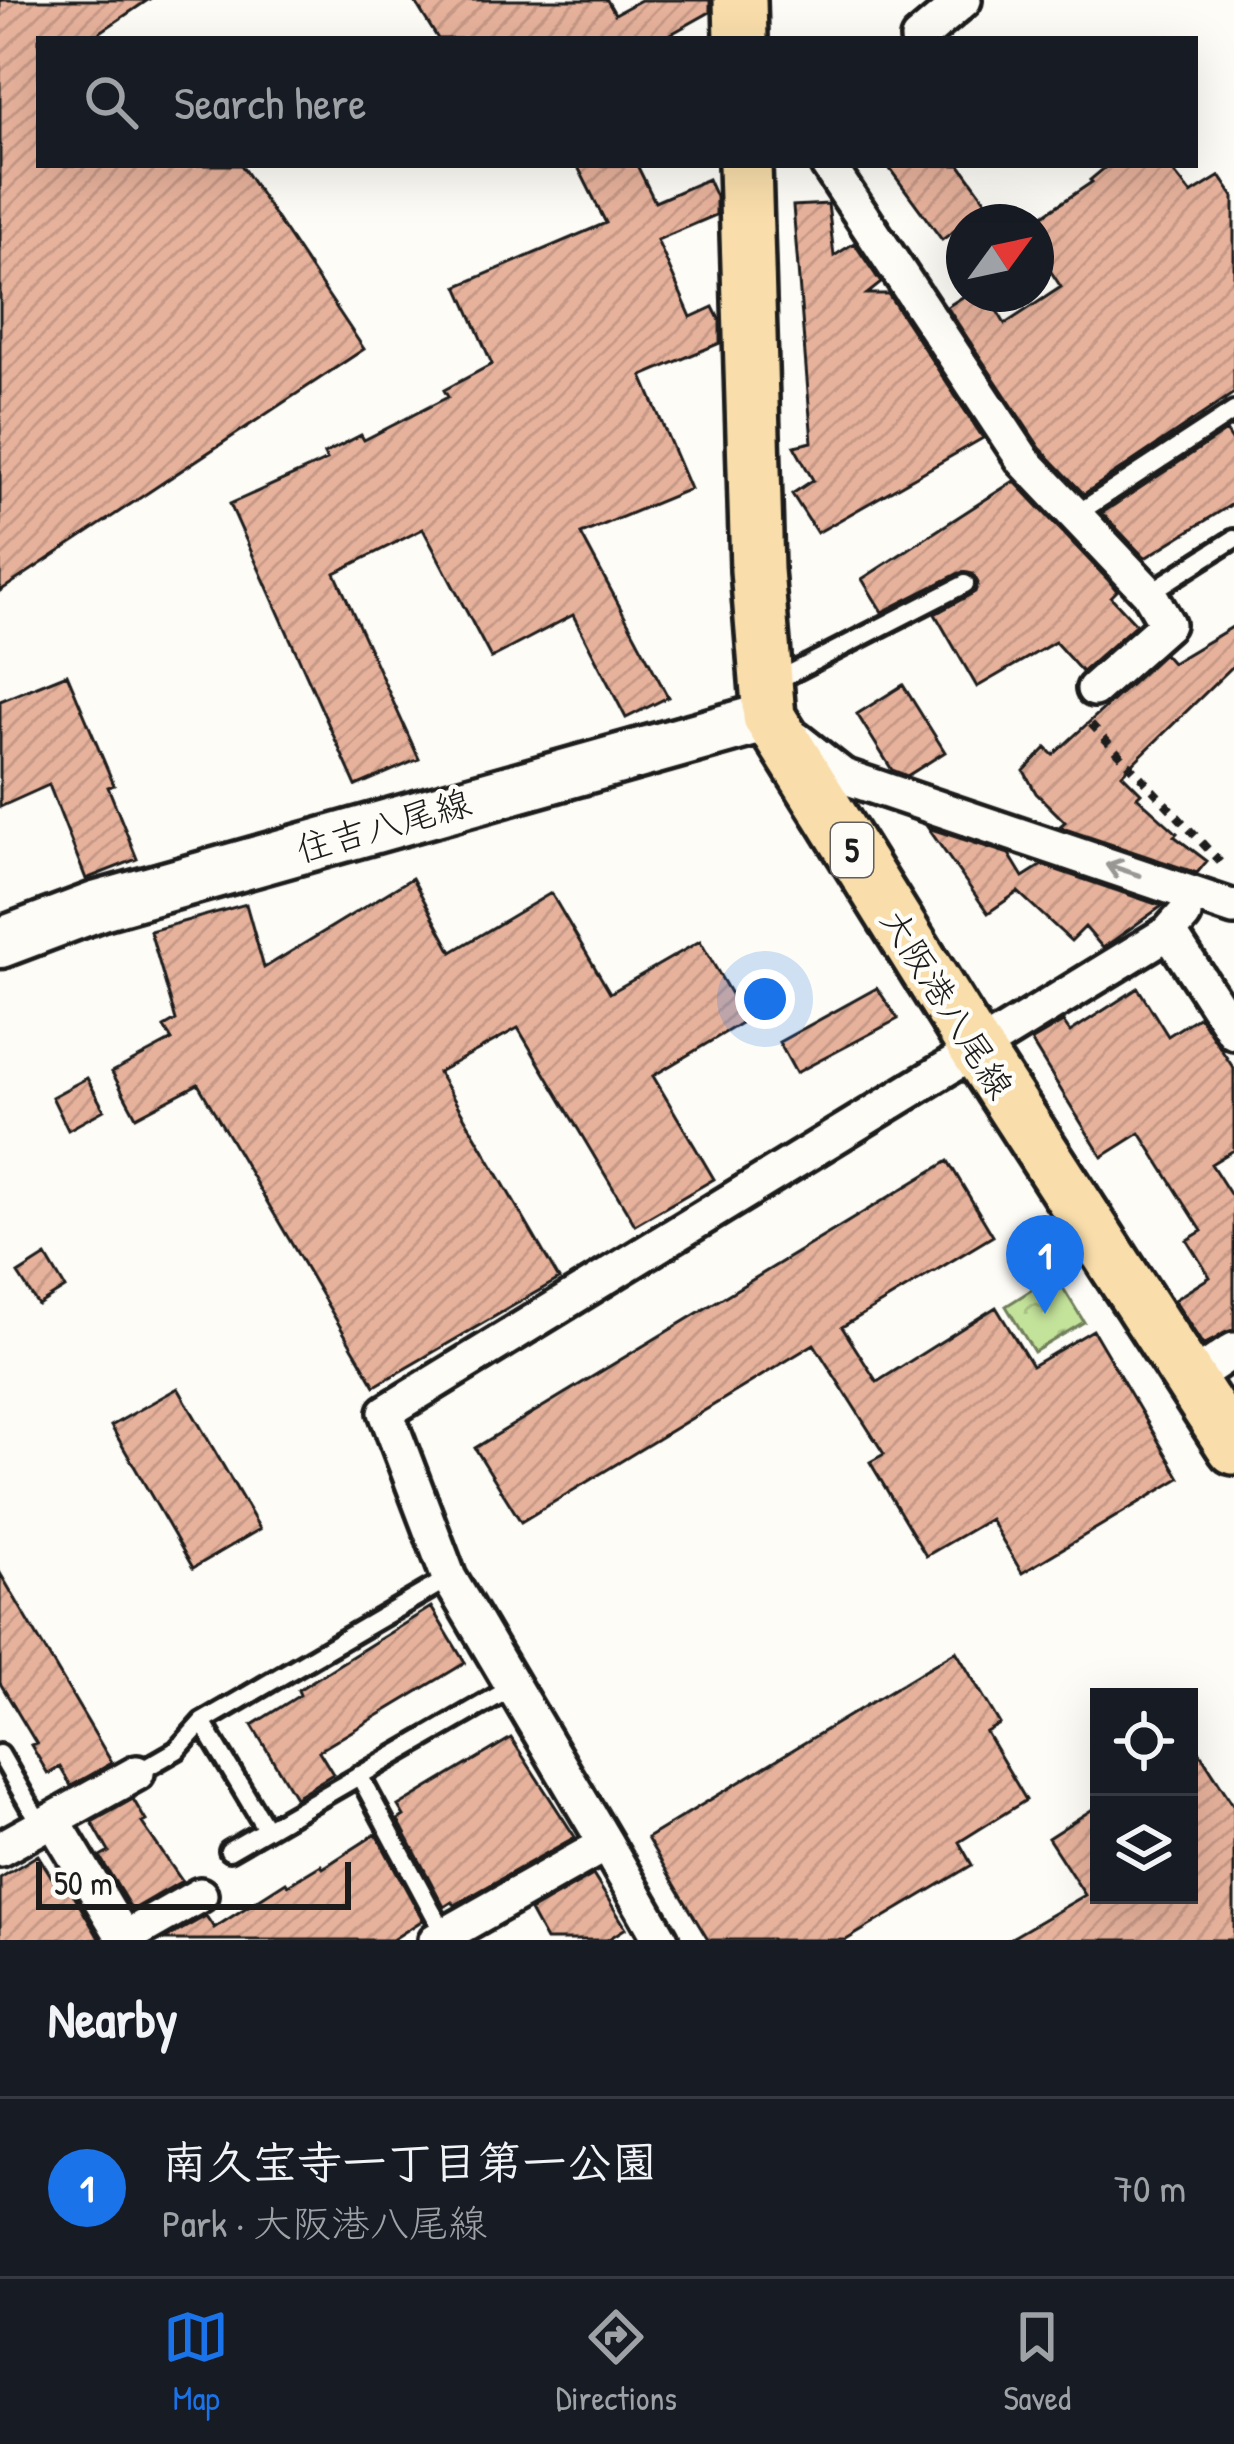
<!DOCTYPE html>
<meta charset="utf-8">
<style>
body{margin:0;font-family:"Patrick Hand","Klee One",sans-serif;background:#20242c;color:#f1f3f6}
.controls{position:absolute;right:36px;bottom:36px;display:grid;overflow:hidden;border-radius:0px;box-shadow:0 12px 48px #0002}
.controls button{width:108px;height:108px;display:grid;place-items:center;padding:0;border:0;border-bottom:3px solid #363941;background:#171b24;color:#f1f3f6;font:60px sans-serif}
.compass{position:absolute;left:946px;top:204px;width:108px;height:108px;border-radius:50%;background:#171b24;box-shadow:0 12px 48px #0002;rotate:57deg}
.scale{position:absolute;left:36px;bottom:30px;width:315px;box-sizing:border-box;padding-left:12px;border:6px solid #1c1c1c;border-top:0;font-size:33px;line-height:42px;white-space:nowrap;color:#1c1c1c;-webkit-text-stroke:9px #fdfcf7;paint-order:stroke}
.you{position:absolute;left:765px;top:999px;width:42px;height:42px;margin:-30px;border:9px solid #fff;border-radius:50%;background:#1a73e8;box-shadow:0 0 0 18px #1a73e833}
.badge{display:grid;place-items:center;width:78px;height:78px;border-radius:50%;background:#1a73e8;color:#fff;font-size:39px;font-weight:700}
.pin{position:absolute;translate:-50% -99px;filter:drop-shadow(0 3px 6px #0008)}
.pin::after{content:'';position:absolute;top:63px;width:42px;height:36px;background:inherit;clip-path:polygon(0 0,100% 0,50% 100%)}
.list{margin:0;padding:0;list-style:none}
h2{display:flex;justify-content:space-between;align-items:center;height:156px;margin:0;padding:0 48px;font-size:51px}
h2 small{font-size:39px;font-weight:400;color:#9ea1a6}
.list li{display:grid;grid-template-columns:78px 1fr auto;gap:36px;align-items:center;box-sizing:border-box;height:180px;padding:0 48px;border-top:3px solid #363941}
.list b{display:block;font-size:45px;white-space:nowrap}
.list p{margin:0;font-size:39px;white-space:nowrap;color:#9ea1a6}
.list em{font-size:39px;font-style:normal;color:#9ea1a6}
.icon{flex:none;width:66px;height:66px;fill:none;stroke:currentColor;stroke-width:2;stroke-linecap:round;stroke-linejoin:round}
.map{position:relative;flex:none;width:1234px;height:1940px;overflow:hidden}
.search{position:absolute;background:#171b24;box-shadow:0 12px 48px #0002;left:36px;right:36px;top:36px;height:132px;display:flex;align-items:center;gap:30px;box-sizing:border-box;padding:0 42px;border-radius:0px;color:#9ea1a6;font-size:45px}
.sheet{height:336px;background:#171b24}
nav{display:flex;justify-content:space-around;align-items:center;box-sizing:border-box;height:168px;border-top:3px solid #363941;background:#171b24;font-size:33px;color:#9ea1a6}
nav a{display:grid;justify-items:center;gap:6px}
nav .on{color:#1a73e8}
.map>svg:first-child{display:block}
.forest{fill:url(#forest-crowns);stroke:#707f5b;stroke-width:3}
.building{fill:url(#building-hatch);stroke:#1c1c1c;stroke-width:3}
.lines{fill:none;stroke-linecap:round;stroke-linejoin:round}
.service-casing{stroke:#1c1c1c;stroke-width:26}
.minor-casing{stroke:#1c1c1c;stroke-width:42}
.secondary-casing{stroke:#1c1c1c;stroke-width:57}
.primary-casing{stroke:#1c1c1c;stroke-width:60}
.path{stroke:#1c1c1c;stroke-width:8;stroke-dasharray:9 9;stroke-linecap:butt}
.service{stroke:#fdfcf7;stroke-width:16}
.minor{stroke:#fdfcf7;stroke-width:33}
.secondary{stroke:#fdfcf7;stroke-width:48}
.primary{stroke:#f9deab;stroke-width:51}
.oneway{stroke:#989794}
.labels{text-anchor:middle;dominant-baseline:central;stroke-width:9;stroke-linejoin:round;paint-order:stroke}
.shield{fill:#fdfcf7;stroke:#605f5e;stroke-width:3}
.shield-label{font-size:33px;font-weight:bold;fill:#1c1c1c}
.street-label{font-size:36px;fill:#1c1c1c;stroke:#fdfcf7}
</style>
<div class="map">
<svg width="1234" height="1940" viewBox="0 0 1234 1940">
<defs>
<pattern id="forest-crowns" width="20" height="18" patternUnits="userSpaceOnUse" patternTransform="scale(3)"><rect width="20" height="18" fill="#c3e29a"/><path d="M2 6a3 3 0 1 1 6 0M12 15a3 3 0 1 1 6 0" fill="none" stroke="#a7c184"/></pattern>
<pattern id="building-hatch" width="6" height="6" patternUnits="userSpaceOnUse" patternTransform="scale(3)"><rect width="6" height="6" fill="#e7b29c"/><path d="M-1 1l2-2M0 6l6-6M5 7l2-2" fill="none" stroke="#c69886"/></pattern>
</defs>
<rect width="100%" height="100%" fill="#fdfcf7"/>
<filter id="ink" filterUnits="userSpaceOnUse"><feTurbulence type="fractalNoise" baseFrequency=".00833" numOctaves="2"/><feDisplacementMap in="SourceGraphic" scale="24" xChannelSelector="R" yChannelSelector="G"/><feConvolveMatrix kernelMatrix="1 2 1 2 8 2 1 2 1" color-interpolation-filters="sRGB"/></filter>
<g filter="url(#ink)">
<path class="forest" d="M1055 1275 1084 1322 1034 1352 1006 1306Z"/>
<path class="building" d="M0 0H148L90 39H39V165H241L364 349 0 591Z
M414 0H607L615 14 641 0H710V12L662 39H438Z
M577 165H637L655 202 708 179 716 197V215L657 240 691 317 713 307 720 321V343L642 376 690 489 581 534 668 697 626 718 573 615 491 658 423 529 335 573 419 759 356 786 230 504 327 460 324 454 361 435 364 440 448 397 444 390 492 364 458 286 606 223Z
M887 165H960L989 205 942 240Z
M1108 165H1168L1191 194 1220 176 1234 197V393L1084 494 1040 448 947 307 967 294H987L1005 324 1061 287 1040 255 1051 248 1033 222 1092 182 1090 180Z
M828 204 834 256 854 243 881 283 867 294H888L983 438 817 533 792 494 813 480 794 446 812 442 793 206Z
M1226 431 1234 443V503L1145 558 1102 513Z
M1014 481 1109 581 1117 591 1111 597 1136 624 1082 672 1055 642 977 687 935 614 975 592 978 583 973 574 959 573 882 612 862 579Z
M1234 626V665L1122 774 1141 793 1137 797 1177 833 1174 836 1207 861 1197 873 1059 827 1065 822 1036 793 1024 771 1046 748 1053 755 1164 654 1172 663Z
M67 674 114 785 108 787 137 859 86 879 49 785 0 807V701Z
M903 685 945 752 907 776 892 770 857 714Z
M928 828 1009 854 1023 877 1042 865 1162 906 1103 948 1085 927 1071 941 1018 892 988 913Z
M412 878 452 952 551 893 610 993 700 941 746 1020 653 1076 714 1179 635 1225 518 1028 438 1072 559 1279 375 1386 198 1084 136 1117 112 1072 172 1040 164 1027 176 1020 150 931 246 904 264 968Z
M877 988 898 1019 796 1073 779 1042Z
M1138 988 1168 1036 1199 1016 1234 1069V1150L1211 1164 1234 1200V1329L1203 1345 1174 1300 1210 1277 1187 1240 1202 1231 1140 1133 1102 1157 1031 1041 1063 1022 1070 1032Z
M87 1078 104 1110 68 1130 52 1097Z
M948 1161 993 1236 842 1327 877 1382 996 1307 1032 1366 1093 1330 1180 1478 1022 1573 990 1519 926 1556 870 1462 884 1454 814 1344 521 1522 475 1448Z
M46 1256 65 1288 38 1305 18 1274Z
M178 1388 260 1529 193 1568 111 1426Z
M0 1573 112 1763 71 1786 60 1767 48 1774 31 1745 36 1743 0 1683Z
M431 1607 465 1663 319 1751 333 1774 295 1797 252 1725 300 1695 298 1690Z
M956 1651 1000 1724 986 1732 1026 1800 959 1842 972 1865 846 1940H708L647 1838Z
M1189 1736 1234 1806V1940H1008L1085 1895 1048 1838 1099 1805V1895H1189Z
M511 1738 575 1837 455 1905 452 1902 444 1907 398 1820 404 1816 398 1806Z
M133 1799 146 1821 142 1823 182 1881 132 1910 100 1857 109 1852 92 1822Z
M376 1834 423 1920 392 1940H163L206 1916 214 1928 286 1882 288 1885 321 1865 323 1868Z
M38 1855 56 1884 64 1879 100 1940H0V1878Z
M593 1875 626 1928 607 1940H546L530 1911Z"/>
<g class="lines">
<defs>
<path id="service" d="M1075 515 1234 411
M1149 593 1234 539
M774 682 965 584
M202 1722 266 1829
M0 1754 41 1826
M137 1773 177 1750 202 1722 449 1578
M359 1775 445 1935
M229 1851 513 1687"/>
<path id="minor" d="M918 39 964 0
M828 165 1024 461 1149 593 1167 624 1094 689
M796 739 843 776 1234 908
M1184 915 1169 932 1234 1032
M1206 1369 1234 1350
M53 1820 124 1938
M606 1844 661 1940
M0 1849 137 1773
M121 1940 200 1895
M436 1940 606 1844 449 1578 386 1412 1169 932"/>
<path id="secondary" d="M0 943 98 906 769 717"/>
<path id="primary" d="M740 0 741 39
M745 165 757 570 769 717 977 1051 1234 1448"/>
</defs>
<use href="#service" class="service-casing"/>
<use href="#minor" class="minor-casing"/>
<use href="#secondary" class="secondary-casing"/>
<use href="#primary" class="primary-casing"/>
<path class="path" d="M1091 724 1220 862"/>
<use href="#service" class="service"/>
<use href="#minor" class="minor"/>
<use href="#secondary" class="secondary"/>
<use href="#primary" class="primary"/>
</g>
<defs><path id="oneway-shaft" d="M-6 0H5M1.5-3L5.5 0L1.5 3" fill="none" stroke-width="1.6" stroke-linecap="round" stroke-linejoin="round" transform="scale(3)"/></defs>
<use class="oneway" href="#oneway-shaft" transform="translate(1123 870) rotate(-162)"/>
</g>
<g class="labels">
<rect class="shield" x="831" y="823" width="42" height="54" rx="9"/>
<g class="shield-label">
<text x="852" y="850">5</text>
</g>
<g class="street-label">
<text transform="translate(383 825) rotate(-16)">住吉八尾線</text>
<text transform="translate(948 1003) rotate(58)">大阪港八尾線</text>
</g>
</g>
</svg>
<div class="controls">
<button><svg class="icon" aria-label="locate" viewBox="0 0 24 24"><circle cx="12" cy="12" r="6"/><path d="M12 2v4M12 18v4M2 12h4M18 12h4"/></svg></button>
<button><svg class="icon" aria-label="layers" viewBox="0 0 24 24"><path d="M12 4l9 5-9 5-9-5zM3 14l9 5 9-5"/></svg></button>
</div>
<svg class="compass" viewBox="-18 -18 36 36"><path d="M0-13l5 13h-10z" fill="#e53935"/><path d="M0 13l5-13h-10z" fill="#9ea1a6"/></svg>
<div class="scale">50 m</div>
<div class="you"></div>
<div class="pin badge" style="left:1045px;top:1314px">1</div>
<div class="search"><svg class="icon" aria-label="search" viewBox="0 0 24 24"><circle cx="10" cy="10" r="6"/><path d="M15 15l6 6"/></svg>Search here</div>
</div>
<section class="sheet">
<h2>Nearby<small></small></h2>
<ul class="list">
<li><span class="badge">1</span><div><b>南久宝寺一丁目第一公園</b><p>Park · 大阪港八尾線</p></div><em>70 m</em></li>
</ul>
</section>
<nav>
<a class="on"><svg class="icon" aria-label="map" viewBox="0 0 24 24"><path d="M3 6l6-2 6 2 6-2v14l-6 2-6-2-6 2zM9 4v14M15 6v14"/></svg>Map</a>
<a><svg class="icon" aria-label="directions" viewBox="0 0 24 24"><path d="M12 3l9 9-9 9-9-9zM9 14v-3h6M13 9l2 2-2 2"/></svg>Directions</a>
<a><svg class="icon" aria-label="saved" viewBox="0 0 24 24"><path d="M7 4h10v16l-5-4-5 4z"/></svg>Saved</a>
</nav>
